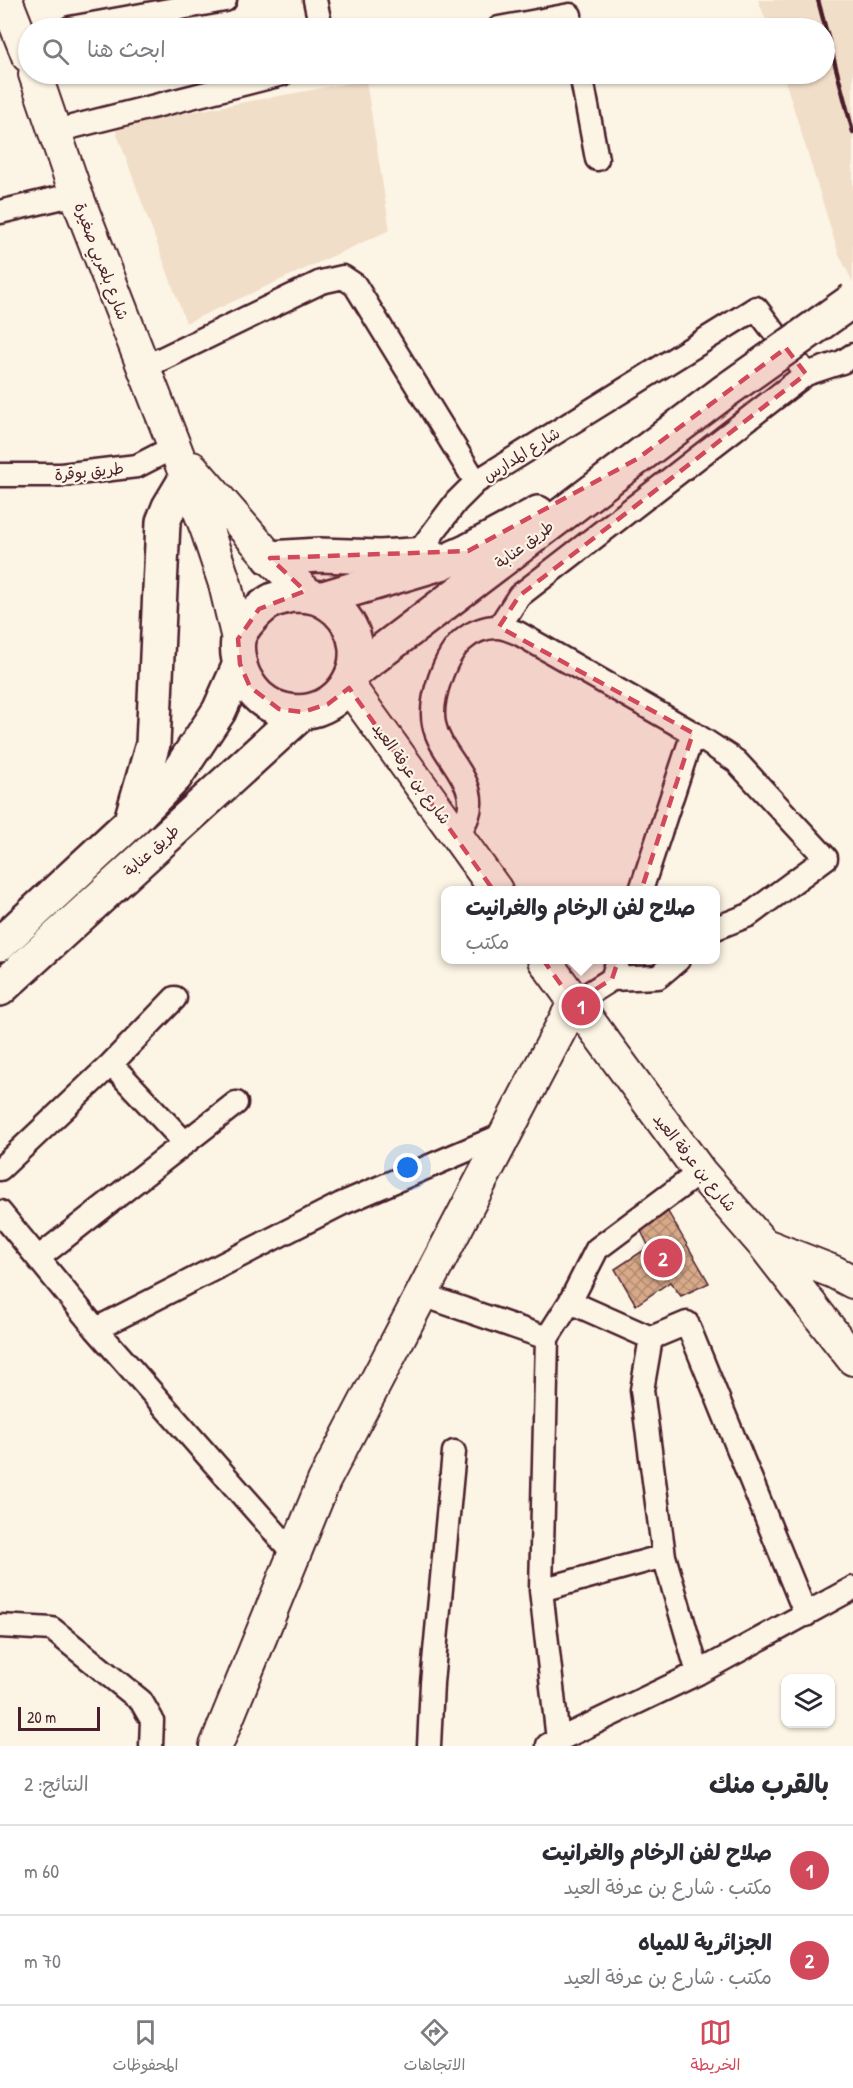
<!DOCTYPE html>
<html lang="ar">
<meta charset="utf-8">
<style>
body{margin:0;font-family:"Patrick Hand","Playpen Sans Arabic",sans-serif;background:#f2f2f3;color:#2b2b33;direction:rtl}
.controls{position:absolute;right:18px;bottom:18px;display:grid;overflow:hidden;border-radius:12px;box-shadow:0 2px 4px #0004}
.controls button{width:54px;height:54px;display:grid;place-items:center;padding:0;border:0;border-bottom:2px solid #e1e1e2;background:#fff;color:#2b2b33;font:30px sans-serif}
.scale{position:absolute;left:18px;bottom:15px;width:82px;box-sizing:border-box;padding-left:6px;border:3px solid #4a1f2b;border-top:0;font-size:16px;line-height:21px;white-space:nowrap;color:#4a1f2b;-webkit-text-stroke:4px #fcf5e5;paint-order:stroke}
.you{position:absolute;left:408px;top:1168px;width:21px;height:21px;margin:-15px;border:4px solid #fff;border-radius:50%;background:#1a73e8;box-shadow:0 0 0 9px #1a73e833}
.badge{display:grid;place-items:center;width:39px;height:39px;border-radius:50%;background:#d1495b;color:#fff;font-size:20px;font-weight:700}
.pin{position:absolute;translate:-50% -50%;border:3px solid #fff;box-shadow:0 2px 6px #0006}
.popup{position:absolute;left:441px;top:886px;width:279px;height:78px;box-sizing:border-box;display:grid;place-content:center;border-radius:12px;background:#fff;filter:drop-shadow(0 2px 4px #0005);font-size:20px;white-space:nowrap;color:#7c7c81}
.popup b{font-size:22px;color:#2b2b33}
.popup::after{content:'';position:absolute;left:50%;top:100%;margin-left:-12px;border:12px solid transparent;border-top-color:#fff}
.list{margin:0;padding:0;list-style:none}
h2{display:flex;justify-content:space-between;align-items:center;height:78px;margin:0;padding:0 24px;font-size:26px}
h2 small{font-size:20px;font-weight:400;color:#7c7c81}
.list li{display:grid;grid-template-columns:39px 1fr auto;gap:18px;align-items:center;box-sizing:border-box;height:90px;padding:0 24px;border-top:2px solid #e1e1e2}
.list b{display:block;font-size:22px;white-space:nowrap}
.list p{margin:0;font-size:20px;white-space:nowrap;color:#7c7c81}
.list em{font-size:20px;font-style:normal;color:#7c7c81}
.icon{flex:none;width:33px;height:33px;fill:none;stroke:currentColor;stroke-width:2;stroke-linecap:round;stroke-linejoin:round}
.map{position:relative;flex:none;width:853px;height:1746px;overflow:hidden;direction:ltr}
.search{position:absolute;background:#fff;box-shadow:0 2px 4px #0004;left:18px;right:18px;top:18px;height:66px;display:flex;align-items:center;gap:15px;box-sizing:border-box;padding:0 21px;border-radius:33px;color:#7c7c81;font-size:22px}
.sheet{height:258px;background:#fff}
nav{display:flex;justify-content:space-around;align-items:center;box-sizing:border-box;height:84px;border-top:2px solid #e1e1e2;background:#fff;font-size:16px;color:#7c7c81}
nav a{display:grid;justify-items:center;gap:3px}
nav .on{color:#d1495b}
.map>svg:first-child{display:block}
.built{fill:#f1dec9}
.building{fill:url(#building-cross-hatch);stroke:#4a1f2b;stroke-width:1.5}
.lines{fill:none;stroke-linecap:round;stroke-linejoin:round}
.street-casing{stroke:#4a1f2b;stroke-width:27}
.secondary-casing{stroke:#4a1f2b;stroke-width:36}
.primary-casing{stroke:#4a1f2b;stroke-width:38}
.street{stroke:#fcf5e5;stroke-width:22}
.secondary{stroke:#fcf5e5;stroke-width:32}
.primary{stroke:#fcf5e5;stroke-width:33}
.rail{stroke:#4a1f2b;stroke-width:4.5}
.primary-bridge-casing{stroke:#4a1f2b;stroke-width:38;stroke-linecap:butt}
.primary-bridge{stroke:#fcf5e5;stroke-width:33}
.marked{fill:#d1495b;fill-opacity:0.2;stroke:#d1495b;stroke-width:4.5;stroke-dasharray:12 8;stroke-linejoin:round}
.labels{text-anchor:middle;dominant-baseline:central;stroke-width:4.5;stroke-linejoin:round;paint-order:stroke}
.street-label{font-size:16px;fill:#4a1f2b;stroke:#fcf5e5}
</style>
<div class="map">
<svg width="853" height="1746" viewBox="0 0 853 1746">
<defs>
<pattern id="building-cross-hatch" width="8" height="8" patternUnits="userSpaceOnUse" patternTransform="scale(1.5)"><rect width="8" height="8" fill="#d8aa89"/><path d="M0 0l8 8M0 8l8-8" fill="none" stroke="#b18a70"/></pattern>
</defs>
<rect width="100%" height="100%" fill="#fcf5e5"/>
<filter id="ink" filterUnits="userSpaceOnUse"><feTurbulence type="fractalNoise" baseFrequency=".0167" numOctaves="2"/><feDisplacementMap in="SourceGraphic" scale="12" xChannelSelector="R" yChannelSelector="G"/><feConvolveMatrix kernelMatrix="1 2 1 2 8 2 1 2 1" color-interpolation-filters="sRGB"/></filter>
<g filter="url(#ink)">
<path class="built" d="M758 0H853V283L838 252 783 74H824V28H769Z
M366 80 390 230 186 323 114 126Z"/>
<path class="building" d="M667 1210 709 1283 681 1296 670 1282 636 1305 615 1269 649 1247 640 1229Z"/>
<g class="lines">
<defs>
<path id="street" d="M315 0 321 28
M70 28 225 0
M499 28 570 15
M581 74 597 159
M56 131 282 74
M0 212 76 194
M143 368 321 282 343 277 355 285 476 482 756 308 806 374 842 362 853 355
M0 475H61L137 466 174 447
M417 554 456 502 476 482
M499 627 519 596 806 374
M457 835C466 822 473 810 469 793 463 768 439 750 434 724 429 700 445 655 463 640 472 632 485 627 497 627 504 627 512 631 518 633L693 733 736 761 826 858 749 915 716 928
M641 890 693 733
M612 979 658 977 678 960
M574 1003 612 979 618 960
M111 1064 185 1143
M0 1169 111 1064 175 998
M0 1212 96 1329 295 1555
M38 1258 236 1103
M420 1294 547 1338
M570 1302 651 1338
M96 1329 341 1204 505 1134
M541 1590 664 1556
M0 1626 52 1629 141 1701 152 1720 151 1746
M698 1673 664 1556 642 1390 651 1338 687 1323 806 1615
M558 1740 541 1590 547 1338 570 1302 597 1249 700 1172
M548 1745 698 1673 853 1588
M429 1746 432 1683 454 1452"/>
<path id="secondary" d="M6 0 28 56
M35 74 76 194 207 530 225 584 238 639
M192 468 270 558 309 595
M348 685 496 890
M544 960 700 1172 764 1245 853 1359
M765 1245 834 1272 853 1282
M216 1746 324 1481 574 1003"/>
<path id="primary" d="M270 558 319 555 380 557 428 554
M291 595C297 595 303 595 309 596 319 597 329 603 337 610 381 652 343 724 284 710 267 706 254 695 246 680 240 670 236 652 238 640 240 627 261 606 273 600 279 598 285 597 291 595Z
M320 599 441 563 468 551 538 513
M354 672 724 392
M132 817 153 744 163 522 169 507 187 477
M0 944 131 822 175 777 219 711 240 664
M0 989 303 712"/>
</defs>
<use href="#street" class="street-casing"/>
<use href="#secondary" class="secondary-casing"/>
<use href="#primary" class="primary-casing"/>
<use href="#street" class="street"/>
<use href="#secondary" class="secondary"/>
<use href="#primary" class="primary"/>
<path class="rail" d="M818 0 853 132"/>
<defs>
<path id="primary-bridge" d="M724 392 853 300"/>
</defs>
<use href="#primary-bridge" class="primary-bridge-casing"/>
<use href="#primary-bridge" class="primary-bridge"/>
</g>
</g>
<path class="marked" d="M786 348 806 374 519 596 499 627 693 733 612 979 574 1003 349 688 328 704 303 712 279 709 250 687 240 664 238 639 259 609 305 591 270 558 468 551 637 459Z"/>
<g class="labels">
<g class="street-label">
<text transform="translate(102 261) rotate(69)">شارع بلعربي صغيرة</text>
<text transform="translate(521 454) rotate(-32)">شارع المدارس</text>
<text transform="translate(89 471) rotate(-6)">طريق بوقرة</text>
<text transform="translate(524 544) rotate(-37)">طريق عنابة</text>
<text transform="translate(412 773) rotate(54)">شارع بن عرفة العيد</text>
<text transform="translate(151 850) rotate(-42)">طريق عنابة</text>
<text transform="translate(695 1162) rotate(51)">شارع بن عرفة العيد</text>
</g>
</g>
</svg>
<div class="controls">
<button><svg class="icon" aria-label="layers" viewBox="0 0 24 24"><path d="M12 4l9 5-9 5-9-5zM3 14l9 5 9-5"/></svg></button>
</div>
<div class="scale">20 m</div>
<div class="you"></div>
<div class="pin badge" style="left:581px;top:1006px">1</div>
<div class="popup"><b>صلاح لفن الرخام والغرانيت</b>مكتب</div>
<div class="pin badge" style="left:663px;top:1258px">2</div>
<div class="search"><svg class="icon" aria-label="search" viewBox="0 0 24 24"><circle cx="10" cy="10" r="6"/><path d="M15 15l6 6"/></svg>ابحث هنا</div>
</div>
<section class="sheet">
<h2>بالقرب منك<small>النتائج: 2</small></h2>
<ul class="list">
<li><span class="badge">1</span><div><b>صلاح لفن الرخام والغرانيت</b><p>مكتب · شارع بن عرفة العيد</p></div><em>60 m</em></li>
<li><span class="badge">2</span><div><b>الجزائرية للمياه</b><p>مكتب · شارع بن عرفة العيد</p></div><em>70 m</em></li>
</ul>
</section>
<nav>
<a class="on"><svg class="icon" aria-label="map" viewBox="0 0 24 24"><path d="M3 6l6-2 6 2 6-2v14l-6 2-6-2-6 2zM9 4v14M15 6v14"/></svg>الخريطة</a>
<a><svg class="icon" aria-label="directions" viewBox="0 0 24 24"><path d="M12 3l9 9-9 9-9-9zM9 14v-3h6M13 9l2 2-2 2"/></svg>الاتجاهات</a>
<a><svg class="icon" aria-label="saved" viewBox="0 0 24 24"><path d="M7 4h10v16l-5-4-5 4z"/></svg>المحفوظات</a>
</nav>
